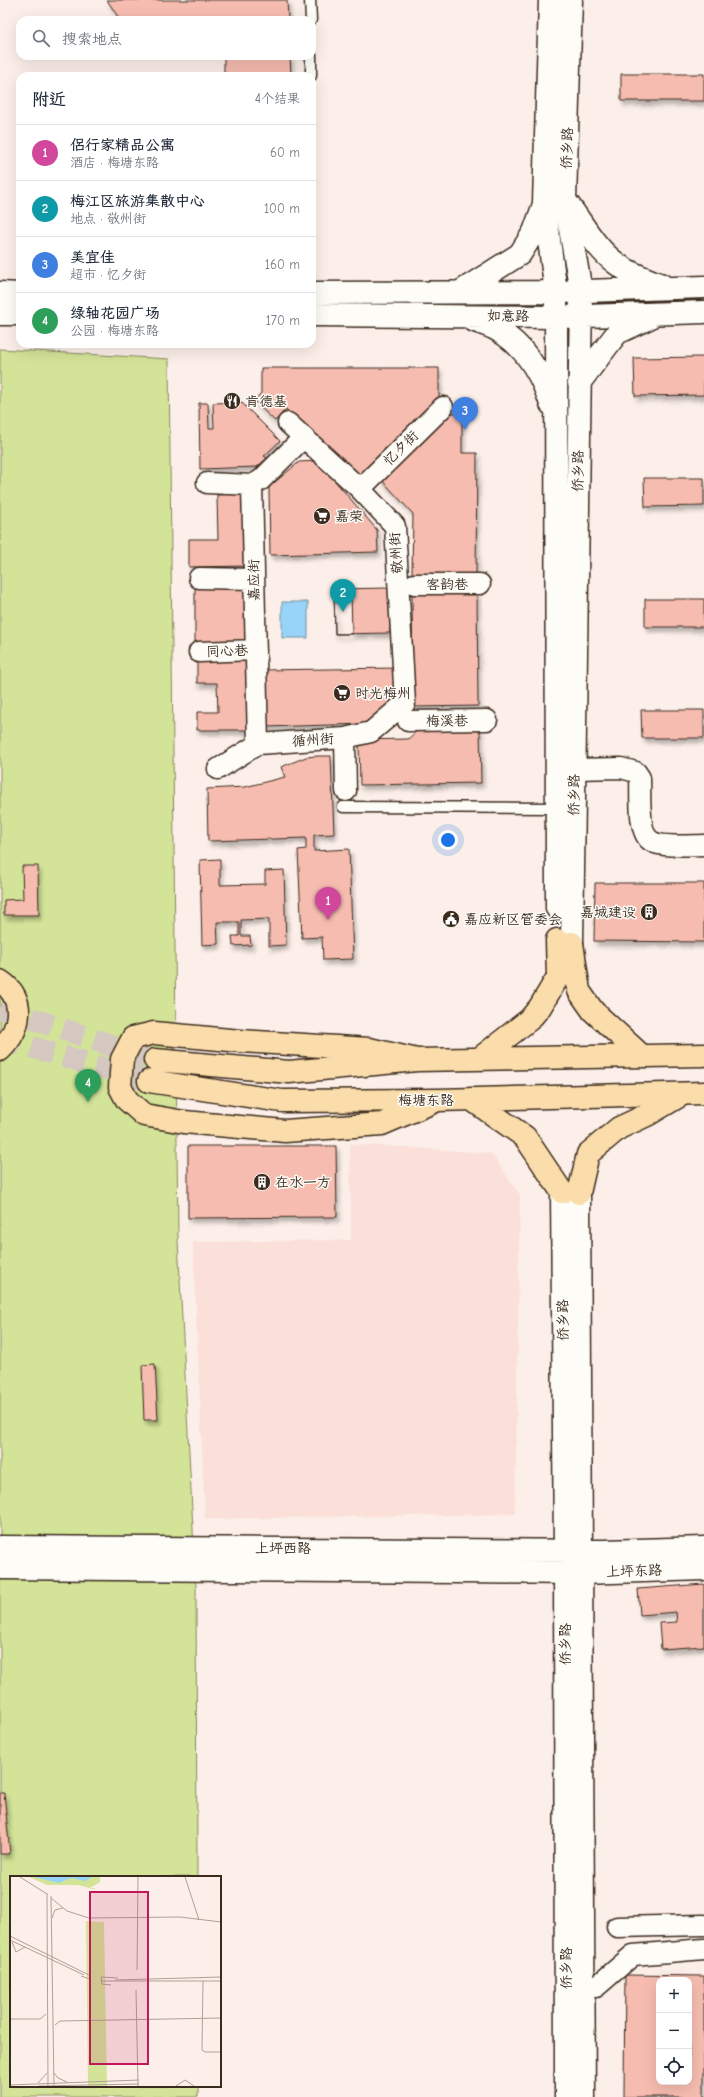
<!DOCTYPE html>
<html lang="zh">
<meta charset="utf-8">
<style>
body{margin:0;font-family:"Comic Neue","LXGW WenKai TC",sans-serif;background:#f2f2f3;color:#1f2937}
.controls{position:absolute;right:12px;bottom:12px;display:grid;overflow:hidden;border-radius:8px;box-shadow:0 4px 16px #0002}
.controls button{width:36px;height:36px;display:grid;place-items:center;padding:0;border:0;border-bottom:1px solid #e0e1e3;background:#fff;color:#1f2937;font:20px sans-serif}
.you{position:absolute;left:448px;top:840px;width:14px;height:14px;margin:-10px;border:3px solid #fff;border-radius:50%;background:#1a73e8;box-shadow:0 0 0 6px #1a73e833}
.badge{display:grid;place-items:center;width:26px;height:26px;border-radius:50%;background:#ea580c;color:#fff;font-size:13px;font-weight:700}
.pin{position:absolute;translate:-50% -33px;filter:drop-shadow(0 1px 2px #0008)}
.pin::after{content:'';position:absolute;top:21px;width:14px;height:12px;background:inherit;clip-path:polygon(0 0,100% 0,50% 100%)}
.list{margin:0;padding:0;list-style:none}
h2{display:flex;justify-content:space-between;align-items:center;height:52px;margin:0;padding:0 16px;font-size:17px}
h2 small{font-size:13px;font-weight:400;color:#747a83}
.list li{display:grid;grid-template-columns:26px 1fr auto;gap:12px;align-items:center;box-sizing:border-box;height:56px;padding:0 16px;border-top:1px solid #e0e1e3}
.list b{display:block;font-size:15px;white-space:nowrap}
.list p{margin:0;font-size:13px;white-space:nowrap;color:#747a83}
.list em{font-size:13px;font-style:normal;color:#747a83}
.icon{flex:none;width:22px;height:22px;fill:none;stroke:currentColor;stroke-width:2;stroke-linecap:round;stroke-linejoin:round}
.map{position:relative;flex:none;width:704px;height:2097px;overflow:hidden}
.search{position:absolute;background:#fff;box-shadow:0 4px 16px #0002;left:16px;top:16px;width:300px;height:44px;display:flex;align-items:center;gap:10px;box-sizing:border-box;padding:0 14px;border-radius:12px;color:#747a83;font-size:15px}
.panel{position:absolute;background:#fff;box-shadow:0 4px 16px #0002;left:16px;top:72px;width:300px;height:276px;border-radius:12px}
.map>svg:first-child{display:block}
.built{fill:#fae0d8}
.green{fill:#d3e498;stroke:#87875b}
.water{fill:#97d4f8;stroke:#7290a1}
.building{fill:#f6bcb0;stroke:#3b2a1e;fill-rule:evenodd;filter:url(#shadow)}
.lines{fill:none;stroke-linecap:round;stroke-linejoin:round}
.primary-tunnel{stroke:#d5c8c0;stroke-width:22;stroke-dasharray:22 11;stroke-linecap:butt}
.lane-casing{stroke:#3b2a1e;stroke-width:13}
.street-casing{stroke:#3b2a1e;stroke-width:23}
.secondary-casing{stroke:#3b2a1e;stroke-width:25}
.primary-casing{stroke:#3b2a1e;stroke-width:25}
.lane{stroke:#fdfcf7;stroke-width:10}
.street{stroke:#fdfcf7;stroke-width:20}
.secondary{stroke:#fdfcf7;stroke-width:22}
.primary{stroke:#faddab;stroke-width:22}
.labels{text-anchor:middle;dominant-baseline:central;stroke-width:3;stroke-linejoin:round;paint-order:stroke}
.street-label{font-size:14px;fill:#3b2a1e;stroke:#fdfcf7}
.poi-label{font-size:14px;fill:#3b2a1e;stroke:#fdfcf7;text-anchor:start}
.inset-road{fill:none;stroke:#afa098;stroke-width:1}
.view{fill:#c2185b;fill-opacity:0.15;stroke:#c2185b;stroke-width:2}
.inset-edge{fill:none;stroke:#3b2a1e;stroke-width:2}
</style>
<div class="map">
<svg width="704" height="2097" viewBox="0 0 704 2097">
<defs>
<filter id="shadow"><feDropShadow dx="2.5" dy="4.5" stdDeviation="2" flood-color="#0004"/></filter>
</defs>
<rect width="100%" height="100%" fill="#fcefe9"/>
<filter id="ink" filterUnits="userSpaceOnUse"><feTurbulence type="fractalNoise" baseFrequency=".025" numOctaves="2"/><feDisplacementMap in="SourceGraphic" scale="8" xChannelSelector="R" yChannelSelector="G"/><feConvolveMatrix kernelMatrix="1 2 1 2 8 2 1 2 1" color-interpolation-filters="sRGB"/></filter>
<g filter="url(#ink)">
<path class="built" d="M350 1144 491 1153 520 1195 515 1514 205 1519 193 1242 351 1240Z"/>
<path class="green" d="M0 349 169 359 178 1241 196 1587 197 1877H11V2086H198V2097H0Z"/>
<path class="water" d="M282 602H308V638H282Z"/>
<path class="building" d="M107 0H287L288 20H120Z
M224 56H290L291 76H224Z
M621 74H704V101H621Z
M704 357V395L635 396 634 358Z
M261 368H439V400L361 480 286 409 275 421 254 401 261 393Z
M241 402 280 441 264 456 267 458 257 467 200 469 199 403H208L209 428H214L213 403Z
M447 413H462V453H477L476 575 412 574 413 514 381 479Z
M318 461 377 530 378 552 270 555 269 487 299 462Z
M644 478H704V506L645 507Z
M244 494 246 566 189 567V539H218L217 495Z
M195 585H251V647H195Z
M389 588 390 633 335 634 334 589Z
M334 589H351L352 634H335Z
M412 592H477L478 706 413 707Z
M645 599H704V627H645Z
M250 657 251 730H197V712H218L217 683H197V658Z
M397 668V702L364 724 264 727 263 670Z
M641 710H704V738H642Z
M480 728 481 783 360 785 359 740 408 739 419 729Z
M318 756H331L334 834 314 835V851L349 849 353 959 323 960 322 937 302 938 298 850 306 849V838L208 841 207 789 245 787 285 777 281 767 306 757Z
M220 859V885L265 884V871L284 870 286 945 269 946V919L241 920V936H250L251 945 233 946 232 936H239V922H217L218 944 202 945 200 860Z
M22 866H38L39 915H4V900L23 899Z
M595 883H704V942L594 941Z
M188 1146H336L337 1217 188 1218Z
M155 1364 158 1420H144L142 1365Z
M704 1584V1646L661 1649 659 1623 677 1622 676 1612 640 1615 638 1589Z
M0 1793H4L10 1854H0Z
M625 1975 704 1976V2097H624ZM659 1980H689V2082H659Z"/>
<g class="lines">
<path class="primary-tunnel" d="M0 1008 155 1060
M0 1038 149 1081"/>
<defs>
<path id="lane" d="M310 0 311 20
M311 56V76
M343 807 557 808"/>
<path id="street" d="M207 483 252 485
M360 489 443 407
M199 578 254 579
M414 584H480
M199 652 256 650
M408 721 487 720
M345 738 346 791
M258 744 252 485 261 480 303 438
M218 769 258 744 345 738 371 732 405 703 395 526 360 489 288 423
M574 769 621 768 636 772 640 778C641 793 637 832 651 841 661 848 692 845 704 845
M617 1927 704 1925
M596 1987 633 1955 704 1949"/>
<path id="secondary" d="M550 0 544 203 556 292 557 908
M571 0 565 200 581 291 572 943
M568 204C583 224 596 249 617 264 630 274 647 279 662 285
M460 292 520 254 534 232 543 207
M0 293 20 294
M312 293 556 292 704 287
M0 314H20
M312 315 556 317 704 312
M473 320C482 324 492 326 499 331 526 347 542 376 551 404
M579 383 617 333 649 318
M562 1192 565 1550 566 2097
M579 1193 584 2097
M0 1547 604 1551 704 1548
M0 1568 582 1573 704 1569"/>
<path id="primary" d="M572 943 579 991 593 1011 642 1056
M0 981C27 998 21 1030 0 1050
M479 1059 530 1019 540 1007 558 977 557 940
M155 1060 289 1072 417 1060 704 1055
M417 1060 369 1049 241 1041 154 1033 133 1038 122 1059 120 1087 127 1100 144 1115 184 1122 285 1131 382 1124 438 1100
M149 1081 282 1101 438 1100 704 1093
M471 1099 525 1137 562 1192
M579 1193 588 1154 619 1128 647 1115 681 1095"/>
</defs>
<use href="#lane" class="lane-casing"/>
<use href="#street" class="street-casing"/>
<use href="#secondary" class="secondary-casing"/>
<use href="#primary" class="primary-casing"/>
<use href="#lane" class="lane"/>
<use href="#street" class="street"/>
<use href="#secondary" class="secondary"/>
<use href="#primary" class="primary"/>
</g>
</g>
<defs>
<symbol id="restaurant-disc" viewBox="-11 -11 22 22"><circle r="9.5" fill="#3b2a1e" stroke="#fdfcf7"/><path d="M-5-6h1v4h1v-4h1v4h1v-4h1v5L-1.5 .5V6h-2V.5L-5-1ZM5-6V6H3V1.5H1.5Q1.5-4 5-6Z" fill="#fff"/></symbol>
<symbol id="supermarket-disc" viewBox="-11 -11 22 22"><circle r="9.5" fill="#3b2a1e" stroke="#fdfcf7"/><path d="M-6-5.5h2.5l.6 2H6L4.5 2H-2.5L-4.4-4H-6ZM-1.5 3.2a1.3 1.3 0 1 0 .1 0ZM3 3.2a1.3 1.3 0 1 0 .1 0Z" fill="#fff"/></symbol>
<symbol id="building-disc" viewBox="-11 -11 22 22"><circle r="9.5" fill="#3b2a1e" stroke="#fdfcf7"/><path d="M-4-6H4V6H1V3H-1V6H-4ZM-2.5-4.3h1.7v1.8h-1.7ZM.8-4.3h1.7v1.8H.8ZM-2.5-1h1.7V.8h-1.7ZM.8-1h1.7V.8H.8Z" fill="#fff"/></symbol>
<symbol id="civic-disc" viewBox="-11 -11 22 22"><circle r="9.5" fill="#3b2a1e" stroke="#fdfcf7"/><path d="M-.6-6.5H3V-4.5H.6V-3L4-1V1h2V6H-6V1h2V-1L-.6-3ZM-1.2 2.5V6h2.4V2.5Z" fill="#fff"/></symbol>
</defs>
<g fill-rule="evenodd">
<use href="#restaurant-disc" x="222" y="391" width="20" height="20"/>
<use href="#supermarket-disc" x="312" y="506" width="20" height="20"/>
<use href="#supermarket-disc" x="332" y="683" width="20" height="20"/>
<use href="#building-disc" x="639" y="902" width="20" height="20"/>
<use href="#civic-disc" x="441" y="909" width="20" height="20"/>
<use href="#building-disc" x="252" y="1172" width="20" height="20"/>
</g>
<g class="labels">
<g class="street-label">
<text transform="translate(567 148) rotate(-88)">侨乡路</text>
<text transform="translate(508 316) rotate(1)">如意路</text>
<text transform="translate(401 448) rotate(-45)">忆夕街</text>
<text transform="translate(578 471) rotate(-89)">侨乡路</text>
<text transform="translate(396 553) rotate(-94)">敬州街</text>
<text transform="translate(254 580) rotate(-91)">嘉应街</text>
<text x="447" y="584">客韵巷</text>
<text transform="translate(227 651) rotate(-2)">同心巷</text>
<text transform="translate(447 721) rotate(-1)">梅溪巷</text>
<text transform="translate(313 740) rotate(-4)">循州街</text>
<text transform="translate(574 795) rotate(-89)">侨乡路</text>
<text x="426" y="1100">梅塘东路</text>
<text transform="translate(563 1320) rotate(-91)">侨乡路</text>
<text x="283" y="1548">上坪西路</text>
<text transform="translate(634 1571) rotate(-2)">上坪东路</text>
<text transform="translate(565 1644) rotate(-90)">侨乡路</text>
<text transform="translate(566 1968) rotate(-90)">侨乡路</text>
</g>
<g class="poi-label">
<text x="245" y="401">肯德基</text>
<text x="335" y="516">嘉荣</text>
<text x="355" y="693">时光梅州</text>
<text x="636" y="912" text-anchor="end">嘉城建设</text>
<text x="464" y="919">嘉应新区管委会</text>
<text x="275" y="1182">在水一方</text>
</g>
</g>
<g transform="translate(10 1876)">
<rect width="211" height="211" fill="#fcefe9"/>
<path d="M19 1H90V6L80 12H86L83 13 68 9H37ZM76 45 94 46 97 210H78Z" fill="#d3e498"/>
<path d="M24 1H82L75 5 61 2 49 7Z" fill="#97d4f8"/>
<path class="inset-road" d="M10 1 37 18M175 1 189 44M37 17 38 210M41 20 44 210M41 22 57 35 79 42 170 41 211 46M42 42 45 34 53 32M0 60 79 99M0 64 74 99M2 66 6 76 15 71M127 94 128 1M71 100 80 103V96M105 104 211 101M92 105H211M193 105 192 174 195 176H211M101 109 92 108 91 101 108 102M126 114 128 210M0 143H30L36 138M45 149 50 145 211 142M44 197 48 202 57 206M28 207 37 197M0 209 129 204M28 210 129 208M166 210 175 204 184 210"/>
<path class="view" d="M80 16H138V188H80Z"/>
<rect width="211" height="211" class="inset-edge"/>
</g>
</svg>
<div class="controls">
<button>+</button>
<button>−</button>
<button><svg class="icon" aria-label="locate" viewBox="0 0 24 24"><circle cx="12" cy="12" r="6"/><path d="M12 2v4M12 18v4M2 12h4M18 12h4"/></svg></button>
</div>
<div class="you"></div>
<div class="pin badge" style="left:328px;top:920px;background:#d1479c">1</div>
<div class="pin badge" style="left:343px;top:612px;background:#0f9aa8">2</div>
<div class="pin badge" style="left:465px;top:430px;background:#3f7fe0">3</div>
<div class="pin badge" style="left:88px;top:1102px;background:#2e9e5b">4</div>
<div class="search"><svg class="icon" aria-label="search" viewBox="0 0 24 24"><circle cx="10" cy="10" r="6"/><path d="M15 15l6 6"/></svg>搜索地点</div>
<section class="panel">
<h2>附近<small>4个结果</small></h2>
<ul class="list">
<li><span class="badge" style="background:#d1479c">1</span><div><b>侣行家精品公寓</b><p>酒店 · 梅塘东路</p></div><em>60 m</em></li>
<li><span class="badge" style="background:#0f9aa8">2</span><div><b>梅江区旅游集散中心</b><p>地点 · 敬州街</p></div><em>100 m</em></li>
<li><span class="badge" style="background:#3f7fe0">3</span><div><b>美宜佳</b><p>超市 · 忆夕街</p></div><em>160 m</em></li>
<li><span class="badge" style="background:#2e9e5b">4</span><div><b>绿轴花园广场</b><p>公园 · 梅塘东路</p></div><em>170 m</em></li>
</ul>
</section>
</div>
